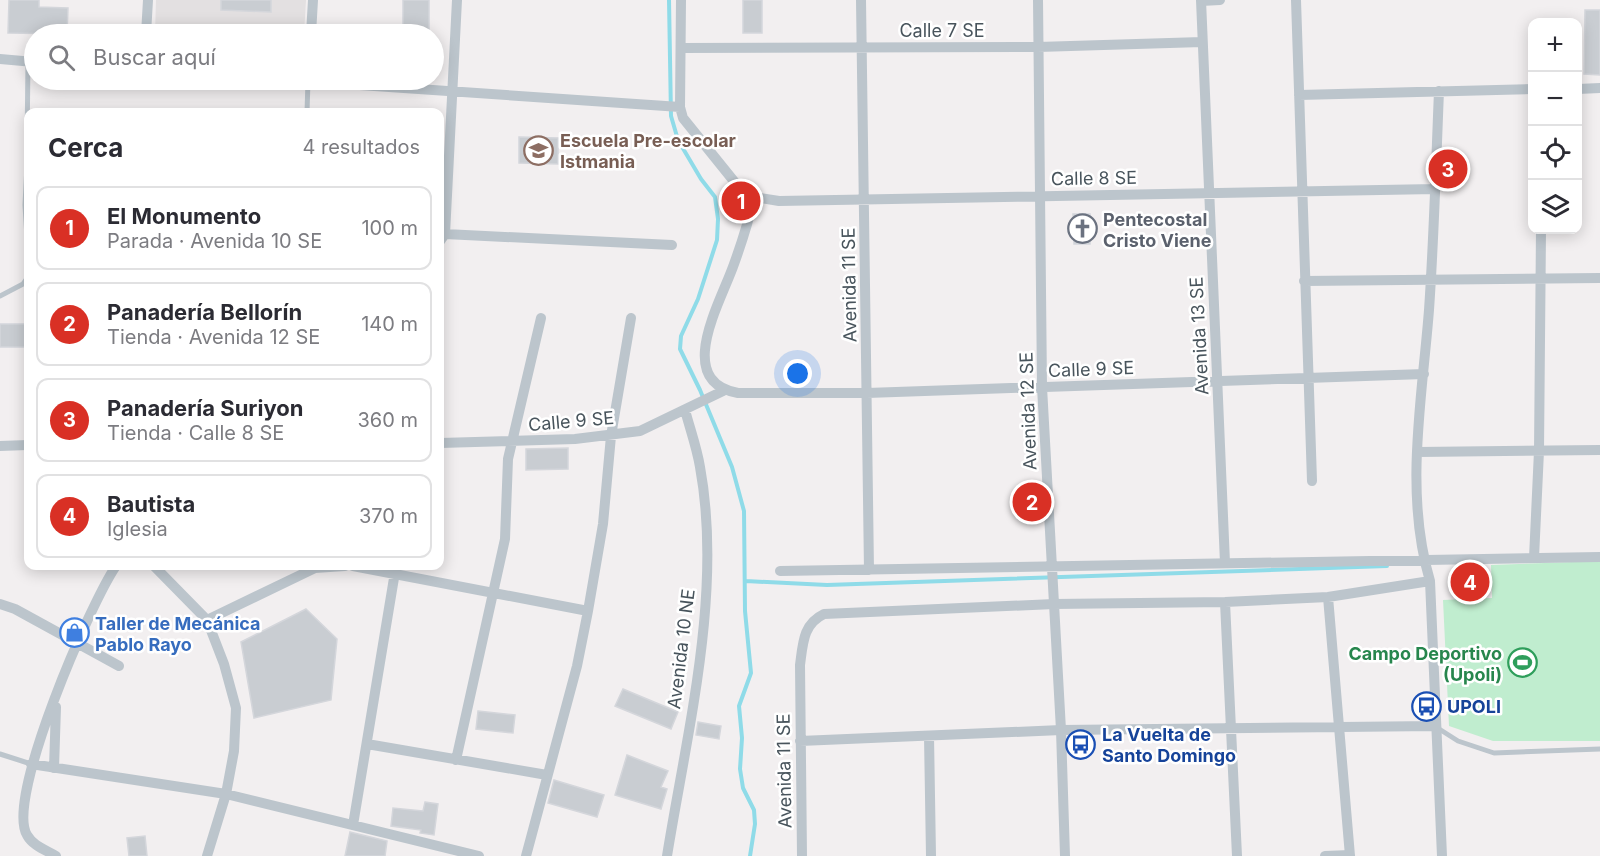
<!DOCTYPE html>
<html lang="es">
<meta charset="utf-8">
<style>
body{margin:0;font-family:Inter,sans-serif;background:#f2f2f3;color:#2b2b33}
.controls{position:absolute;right:18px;top:18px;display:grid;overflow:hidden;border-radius:12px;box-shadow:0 3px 15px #0003}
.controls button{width:54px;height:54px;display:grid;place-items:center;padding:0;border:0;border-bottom:2px solid #e1e1e2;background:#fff;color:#2b2b33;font:30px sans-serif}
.you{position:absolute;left:798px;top:374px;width:21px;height:21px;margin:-15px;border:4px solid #fff;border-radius:50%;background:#1a73e8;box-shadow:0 0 0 9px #1a73e833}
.badge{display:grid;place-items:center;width:39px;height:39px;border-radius:50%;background:#d93025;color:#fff;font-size:20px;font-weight:700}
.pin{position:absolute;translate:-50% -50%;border:3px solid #fff;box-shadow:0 2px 6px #0006}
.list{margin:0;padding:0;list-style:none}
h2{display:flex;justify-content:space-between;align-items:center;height:78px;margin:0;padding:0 24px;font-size:26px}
h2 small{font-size:20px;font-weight:400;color:#7c7c81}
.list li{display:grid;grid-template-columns:39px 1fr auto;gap:18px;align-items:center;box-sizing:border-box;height:84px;margin:0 12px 12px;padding:0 12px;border:2px solid #e1e1e2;border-radius:12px}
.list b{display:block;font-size:22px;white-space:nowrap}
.list p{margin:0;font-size:20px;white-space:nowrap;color:#7c7c81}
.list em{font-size:20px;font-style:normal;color:#7c7c81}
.icon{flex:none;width:33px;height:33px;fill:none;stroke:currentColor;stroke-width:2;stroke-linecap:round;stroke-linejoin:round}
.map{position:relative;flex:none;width:1600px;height:856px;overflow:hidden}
.search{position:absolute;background:#fff;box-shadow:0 3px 15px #0003;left:24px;top:24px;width:420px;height:66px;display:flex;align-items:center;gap:15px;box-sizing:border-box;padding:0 21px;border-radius:33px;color:#7c7c81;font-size:22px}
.panel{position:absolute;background:#fff;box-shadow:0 3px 15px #0003;left:24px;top:108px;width:420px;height:462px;border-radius:12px}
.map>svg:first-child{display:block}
.education{fill:#e3e0e1}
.green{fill:#c0edcf}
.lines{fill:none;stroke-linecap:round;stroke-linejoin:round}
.stream{stroke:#8fdbe8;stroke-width:4}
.building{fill:#c9cdd2;stroke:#d4d6db;stroke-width:1.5}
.lane{stroke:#bcc5cc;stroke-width:5}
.street{stroke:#bcc5cc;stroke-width:10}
.labels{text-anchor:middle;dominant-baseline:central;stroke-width:5;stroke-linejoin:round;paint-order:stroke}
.street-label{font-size:18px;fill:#48545c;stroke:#fff}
.education-label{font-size:18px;font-weight:bold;fill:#785e54;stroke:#fff;text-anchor:start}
.worship-label{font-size:18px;font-weight:bold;fill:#5b616d;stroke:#fff;text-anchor:start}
.shop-label{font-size:18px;font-weight:bold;fill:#366cbe;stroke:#fff;text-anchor:start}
.leisure-label{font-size:18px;font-weight:bold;fill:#27864d;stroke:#fff;text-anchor:end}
.transit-label{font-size:18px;font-weight:bold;fill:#164399;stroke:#fff;text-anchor:start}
</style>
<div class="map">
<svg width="1600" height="856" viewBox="0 0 1600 856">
<rect width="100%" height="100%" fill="#f2eff0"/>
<path class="education" d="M156 0H306L304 34H155Z"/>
<path class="green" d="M1600 561V741H1493L1449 726 1443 600 1492 598 1491 565Z"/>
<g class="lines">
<path class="stream" d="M669 0 671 116 678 140 701 179 715 197 718 219 717 240 698 299 681 336 680 349 700 390 732 467 744 511 745 611 751 673 739 706 742 738 740 769 743 788 754 810 755 824 750 856
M746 581 827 585 1387 566"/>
</g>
<path class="building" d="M9 0H39V7L68 8 67 34 8 33Z
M221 0H271V12L221 10Z
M403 0H429V34H403Z
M743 0H762V33H743Z
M1585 10H1600V75L1584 74Z
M519 137 558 138V164L519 163Z
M1073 214H1090V244H1074Z
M0 324H28V347H0Z
M568 448V469L526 470V449Z
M1040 495 1041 509 1022 510 1023 496Z
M1454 574 1487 575 1486 590H1454Z
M306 609 337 639 331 700 254 718 241 642Z
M623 689 678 712 671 729 615 706Z
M478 711 515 715 513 733 476 729Z
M698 722 721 726 719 739 696 735Z
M627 755 668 771 661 787 667 789 661 809 615 795Z
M554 780 604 795 597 817 548 803Z
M425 802 438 804 434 835 420 833 421 830 391 826 393 808 423 811Z
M350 832 387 841 385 856H345Z
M145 836 147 856H129L127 838Z"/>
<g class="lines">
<path class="lane" d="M307 112 308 81
M27 146 28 61
M28 146 25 205 28 253
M0 296 23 284 28 277
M1436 727 1458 741 1494 753 1600 749
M0 754 31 764"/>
<path class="street" d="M681 0 680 107 683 118 737 185 754 197 779 201 1435 189
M861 0 869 570
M1038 0 1042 387 1061 730 1065 856
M1201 0 1225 563
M1296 0 1312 481
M1201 1 1220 0
M146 34 148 0
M311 34 313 0
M681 48 1038 47 1202 42
M0 59 34 62
M286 80 680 107
M1578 89 1600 88
M1439 91C1436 164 1434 237 1429 310 1422 400 1404 493 1430 581L1442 856
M1299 95 1532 89
M754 197C749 220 742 242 734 264 721 302 673 381 738 393H867L1424 374
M445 234 672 245
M440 241 445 234 457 0
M1304 281 1600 278
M440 443 575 439 640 431 723 391
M0 446 28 445
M1418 452 1600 450
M1534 558 1539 451 1541 230
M154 566 207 620 224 664 236 708 234 751 226 794 207 856
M353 566 588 611
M780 571 1600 557
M1328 597 1350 856
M1225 602 1237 856
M0 604 15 609 119 666
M207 620 315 568 345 566
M929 736 931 856
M800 741 1061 730 1435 726
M367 744 547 775
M456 760 505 539 508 459 541 318
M31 764 226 794 479 856
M54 768 56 707
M353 825 396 566
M56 856C46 850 33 846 27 835 5 799 91 602 116 566
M526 856 577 666 588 611 603 524 611 436 631 318
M667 856C687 732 723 592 700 467 697 448 690 429 685 410
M802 856 800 665C803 643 803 624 824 614L1054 604 1225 602 1328 597 1430 581
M1325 856 1350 855"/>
</g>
<defs>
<symbol id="school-ring" viewBox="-11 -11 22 22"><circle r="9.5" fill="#fff" stroke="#8d6e63" stroke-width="1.5"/><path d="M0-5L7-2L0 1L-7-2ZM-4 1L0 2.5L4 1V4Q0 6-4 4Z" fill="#8d6e63"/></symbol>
<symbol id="church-ring" viewBox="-11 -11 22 22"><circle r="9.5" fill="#fff" stroke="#6b7280" stroke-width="1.5"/><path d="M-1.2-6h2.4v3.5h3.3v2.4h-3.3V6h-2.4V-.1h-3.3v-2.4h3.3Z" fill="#6b7280"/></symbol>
<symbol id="shop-ring" viewBox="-11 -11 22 22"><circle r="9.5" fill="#fff" stroke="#3f7fe0" stroke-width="1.5"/><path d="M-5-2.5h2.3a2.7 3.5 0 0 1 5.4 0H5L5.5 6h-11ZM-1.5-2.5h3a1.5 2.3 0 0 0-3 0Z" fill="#3f7fe0"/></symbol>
<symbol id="stadium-ring" viewBox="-11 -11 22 22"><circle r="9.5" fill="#fff" stroke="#2e9e5b" stroke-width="1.5"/><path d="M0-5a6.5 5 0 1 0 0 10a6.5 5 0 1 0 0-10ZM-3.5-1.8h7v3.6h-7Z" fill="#2e9e5b"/></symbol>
<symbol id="bus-ring" viewBox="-11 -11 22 22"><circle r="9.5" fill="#fff" stroke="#1a4fb4" stroke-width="1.5"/><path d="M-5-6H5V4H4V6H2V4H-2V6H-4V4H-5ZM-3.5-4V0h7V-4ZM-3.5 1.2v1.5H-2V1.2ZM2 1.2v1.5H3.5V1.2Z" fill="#1a4fb4"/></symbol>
</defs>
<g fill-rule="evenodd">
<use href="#school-ring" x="522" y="134" width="33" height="33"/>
<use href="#church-ring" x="1066" y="212" width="33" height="33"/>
<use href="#shop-ring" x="58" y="616" width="33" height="33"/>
<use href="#stadium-ring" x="1506" y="646" width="33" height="33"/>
<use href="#bus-ring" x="1410" y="690" width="33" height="33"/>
<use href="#bus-ring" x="1064" y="728" width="33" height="33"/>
</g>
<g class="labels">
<g class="street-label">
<text x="942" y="30">Calle 7 SE</text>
<text transform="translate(1094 178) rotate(-1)">Calle 8 SE</text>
<text transform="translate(849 285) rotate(-91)">Avenida 11 SE</text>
<text transform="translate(1199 336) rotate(-93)">Avenida 13 SE</text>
<text transform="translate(1091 369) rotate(-2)">Calle 9 SE</text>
<text transform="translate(1028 411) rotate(-92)">Avenida 12 SE</text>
<text transform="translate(571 421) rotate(-5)">Calle 9 SE</text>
<text transform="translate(681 649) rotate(-83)">Avenida 10 NE</text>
<text transform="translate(784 771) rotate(-91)">Avenida 11 SE</text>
</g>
<g class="education-label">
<text x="560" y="140">Escuela Pre-escolar<tspan x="560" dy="21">Istmania</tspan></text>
</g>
<g class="worship-label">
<text x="1103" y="219">Pentecostal<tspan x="1103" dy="21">Cristo Viene</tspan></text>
</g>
<g class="shop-label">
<text x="95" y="623">Taller de Mecánica<tspan x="95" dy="21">Pablo Rayo</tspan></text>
</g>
<g class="leisure-label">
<text x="1502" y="653">Campo Deportivo<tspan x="1502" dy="21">(Upoli)</tspan></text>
</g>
<g class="transit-label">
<text x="1447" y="706">UPOLI</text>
<text x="1102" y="734">La Vuelta de<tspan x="1102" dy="21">Santo Domingo</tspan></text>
</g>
</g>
</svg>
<div class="controls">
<button>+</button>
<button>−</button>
<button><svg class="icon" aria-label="locate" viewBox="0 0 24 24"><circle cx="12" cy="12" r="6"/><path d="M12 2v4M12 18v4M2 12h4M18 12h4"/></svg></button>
<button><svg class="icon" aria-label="layers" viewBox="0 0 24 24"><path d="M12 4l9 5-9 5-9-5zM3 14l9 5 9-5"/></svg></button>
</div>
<div class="you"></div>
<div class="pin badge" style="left:741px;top:201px">1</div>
<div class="pin badge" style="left:1032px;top:502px">2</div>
<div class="pin badge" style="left:1448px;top:169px">3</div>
<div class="pin badge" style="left:1470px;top:582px">4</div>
<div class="search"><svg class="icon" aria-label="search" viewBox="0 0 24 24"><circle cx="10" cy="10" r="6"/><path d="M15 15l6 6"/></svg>Buscar aquí</div>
<section class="panel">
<h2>Cerca<small>4 resultados</small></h2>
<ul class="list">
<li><span class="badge">1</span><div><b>El Monumento</b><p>Parada · Avenida 10 SE</p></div><em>100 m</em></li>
<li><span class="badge">2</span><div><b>Panadería Bellorín</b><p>Tienda · Avenida 12 SE</p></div><em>140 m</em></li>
<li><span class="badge">3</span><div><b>Panadería Suriyon</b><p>Tienda · Calle 8 SE</p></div><em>360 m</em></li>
<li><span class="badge">4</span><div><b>Bautista</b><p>Iglesia</p></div><em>370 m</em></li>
</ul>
</section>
</div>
